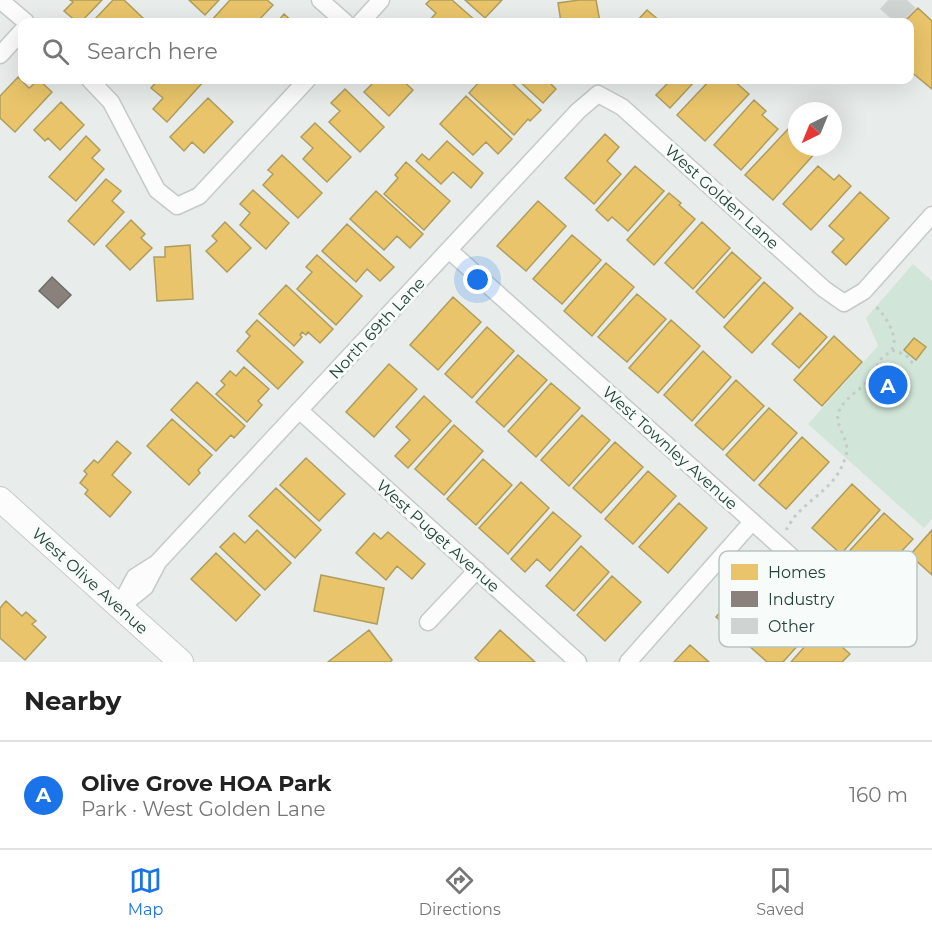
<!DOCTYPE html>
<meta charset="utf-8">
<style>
body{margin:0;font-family:Montserrat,sans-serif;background:#f2f2f2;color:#222}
.compass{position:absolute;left:788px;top:102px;width:54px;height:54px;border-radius:50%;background:#fff;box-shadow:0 6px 24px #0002;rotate:223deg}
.you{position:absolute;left:478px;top:280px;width:21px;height:21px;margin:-15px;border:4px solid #fff;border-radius:50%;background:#1a73e8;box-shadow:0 0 0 9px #1a73e833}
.badge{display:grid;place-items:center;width:39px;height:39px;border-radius:50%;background:#1a73e8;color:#fff;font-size:20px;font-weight:700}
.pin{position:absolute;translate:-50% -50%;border:3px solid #fff;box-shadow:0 2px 6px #0006}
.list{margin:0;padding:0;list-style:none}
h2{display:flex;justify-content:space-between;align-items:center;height:78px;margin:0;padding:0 24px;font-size:26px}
h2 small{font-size:20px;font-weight:400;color:#767676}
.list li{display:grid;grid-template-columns:39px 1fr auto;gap:18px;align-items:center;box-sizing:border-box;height:108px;padding:0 24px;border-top:2px solid #e0e0e0}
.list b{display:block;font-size:22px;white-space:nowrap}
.list p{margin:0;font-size:20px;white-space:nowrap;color:#767676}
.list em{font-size:20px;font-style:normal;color:#767676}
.icon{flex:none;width:33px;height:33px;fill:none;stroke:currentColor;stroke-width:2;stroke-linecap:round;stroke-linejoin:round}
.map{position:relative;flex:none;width:932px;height:662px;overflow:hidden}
.search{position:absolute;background:#fff;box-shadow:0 6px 24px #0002;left:18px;right:18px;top:18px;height:66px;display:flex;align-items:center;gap:15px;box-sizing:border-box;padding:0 21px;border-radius:12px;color:#767676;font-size:22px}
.sheet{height:186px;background:#fff}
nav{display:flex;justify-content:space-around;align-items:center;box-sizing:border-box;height:84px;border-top:2px solid #e0e0e0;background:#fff;font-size:16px;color:#767676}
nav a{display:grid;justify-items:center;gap:3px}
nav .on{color:#1a73e8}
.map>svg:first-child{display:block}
.green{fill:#d1e6d8}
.homes{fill:#e9c46a;stroke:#ae9d5c;stroke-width:1.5}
.industry{fill:#8a817c;stroke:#6b6e68;stroke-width:1.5}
.building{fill:#cfd4d2;stroke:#d1d6d4;stroke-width:1.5}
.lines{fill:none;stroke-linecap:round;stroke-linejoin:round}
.minor-casing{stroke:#c5cac8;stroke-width:19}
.secondary-casing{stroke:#c3cbc8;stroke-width:26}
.path{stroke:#c3ccca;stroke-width:3;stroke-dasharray:3 4.5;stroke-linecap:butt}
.minor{stroke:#fcfcfc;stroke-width:16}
.secondary{stroke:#fcfcfc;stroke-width:24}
.labels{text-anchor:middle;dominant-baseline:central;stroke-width:6;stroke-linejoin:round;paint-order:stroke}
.street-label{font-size:16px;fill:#24423a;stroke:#f7fbf9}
.key{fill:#f7fbf9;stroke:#b8c4c0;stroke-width:1.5}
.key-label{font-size:16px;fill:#24423a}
</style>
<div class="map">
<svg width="932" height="662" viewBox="0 0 932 662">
<rect width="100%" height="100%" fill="#e8edeb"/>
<path class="green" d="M913 264 932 281V519L924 528 808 424 878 346 866 318Z"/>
<path class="homes" d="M70 0H102L81 22H77L64 11 73 2Z
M113 0H124L143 18 139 22H97L94 20Z
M189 0H219L205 15Z
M230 0H267L273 5 257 22H210Z
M430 0H452L477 22H428L436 13 426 4Z
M465 0H502L485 18Z
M579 0H596L600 22H561L558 3Z
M918 8 932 21V89L910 71V22H904Z
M647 10 661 22H636Z
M284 14 293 22H277Z
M18 77 29 88 39 80 52 92 15 132 0 118V96Z
M158 80H205L167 122 153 109 163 98 151 88Z
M373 80H402L413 90 389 116 364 92 375 81Z
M481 80H509L541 110 530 121 528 119 514 135 469 93Z
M518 80H547L556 89 543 103Z
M666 80H696L670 108 656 95 669 82Z
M710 80H733L749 94 705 141 677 115Z
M345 89 384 127 360 152 329 122 340 111 331 103Z
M466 96 512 139 498 154 486 142 473 155 440 124Z
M208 98 233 122 204 153 192 142 184 151 170 137Z
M754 100 766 111 762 115 778 129 741 170 714 145Z
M61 102 84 125 60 150 48 138 45 141 34 130Z
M315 123 351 157 327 182 303 159 313 148 301 137Z
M789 128 797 135V147H810L816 152 773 200 745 175Z
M605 134 619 147 607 161 621 174 594 204 565 178Z
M86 136 100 150 92 158 104 169 76 201 49 177Z
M447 141 483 173 471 188 453 172 441 184 416 161 422 154 429 160Z
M282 155 322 193 298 218 263 185 273 174 268 170Z
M406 162 450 201 424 230 384 194 398 178 395 175Z
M635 166 664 191 628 231 612 217 608 221 596 210Z
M818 166 834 180 839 175 851 186 811 230 783 204Z
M106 179 121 191 112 201 124 212 94 245 68 221Z
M253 190 289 223 266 249 240 225 250 213 240 204Z
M376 191 423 234 410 248 397 236 384 250 350 219Z
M860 192 889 218 846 265 832 252 844 239 829 226Z
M669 193 681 203 679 205 695 219 654 265 627 240Z
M538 201 566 226 526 271 497 246Z
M131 220 145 234 141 238 152 248 130 270 106 246Z
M225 222 251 248 227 272 206 251 217 241 212 236Z
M702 222 730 248 693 289 665 263Z
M347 224 394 267 380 281 367 269 356 282 322 251Z
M572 235 601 260 562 304 533 279Z
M190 245 193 299 157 301 154 257H165V247Z
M732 252 761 278 724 318 696 292Z
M317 255 362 296 336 325 297 289 312 272 306 267Z
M606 263 634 287 592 336 564 311Z
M764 282 793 308 752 353 724 327Z
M286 285 333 329 320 343 308 332 306 335 302 332 300 335 302 337 294 346 259 314Z
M637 294 666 319 627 362 598 337Z
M453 297 481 322 438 370 410 345Z
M800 313 827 337 799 368 772 344Z
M257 320 303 362 278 389 237 351 250 336 246 332Z
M671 320 700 346 658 393 629 368Z
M487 327 514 351 472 398 445 374Z
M834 336 862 362 822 406 794 380Z
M914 338 926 347 916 360 904 350Z
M703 351 731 377 692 421 664 395Z
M518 355 547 380 504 427 476 402Z
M389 364 417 389 374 437 346 412Z
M244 367 269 389 258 401 262 405 247 422 216 394 225 385 221 381 230 371 236 376Z
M736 380 764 406 723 450 695 425Z
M197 382 245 426 234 438 231 435 216 451 171 410Z
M551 383 580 408 536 457 508 431Z
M424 396 451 421 408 468 395 456 410 440 396 427Z
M769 408 797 433 754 481 726 455Z
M582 415 610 440 569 486 541 460Z
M172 419 212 455 198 470 200 473 189 485 147 446Z
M454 425 483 451 444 495 415 469Z
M802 437 829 462 786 509 759 485Z
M117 441 131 453 112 475 131 492 110 517 85 494 88 490 80 483 87 474 84 471 94 460 98 463Z
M615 442 643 467 601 513 573 488Z
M306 458 345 494 319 521 280 485Z
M483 459 512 485 476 525 447 499Z
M648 471 676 496 633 544 605 519Z
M521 482 549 508 508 554 479 528Z
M852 484 880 510 841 554 812 528Z
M276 488 321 530 295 558 249 516Z
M679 503 707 528 668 573 639 547Z
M553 512 581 536 550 571 537 559 525 572 511 559Z
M884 513 913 539 871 584 843 558Z
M257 530 291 563 265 590 220 547 234 533 245 543Z
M932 530V575L910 555Z
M388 532 425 564 412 579 397 566 386 580 356 553 374 533 381 539Z
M581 546 609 572 574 611 546 586Z
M216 553 260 595 236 621 191 579Z
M759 569 772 581 761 594 775 606 744 641 716 617Z
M321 575 384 588 377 624 314 611Z
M612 576 641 602 605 641 577 615Z
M789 600 816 625 783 662H767L748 645Z
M6 601 22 616 26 612 36 621 32 624 46 637 25 660 0 638V608Z
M821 628 850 654 842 662H791Z
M369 630 392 660 390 662H328Z
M500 630 535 662H480L475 658Z
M690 645 709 662H674Z"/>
<path class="industry" d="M52 277 71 295 58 308 39 291Z"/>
<path class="building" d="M889 0H906L915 8 902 22H896L881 9Z"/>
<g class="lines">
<defs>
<path id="minor" d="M0 0 26 22
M320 0 345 22
M361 22 381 0
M0 55 22 31
M90 80 111 102 157 190 177 206 199 196 307 80
M450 251 859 617 899 631
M299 410 578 662
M125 603 145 587 157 564
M119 607 135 577 157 563 578 111 598 94 622 107 824 289 844 303 864 291 932 215
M428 622 477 570
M628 662 752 522"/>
<path id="secondary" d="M0 499 181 662"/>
</defs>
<use href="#minor" class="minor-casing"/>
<use href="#secondary" class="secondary-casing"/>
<path class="path" d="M892 350 906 355 915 366
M786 530C790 524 794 516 800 511 819 492 838 484 846 455 851 440 833 426 839 411 845 396 865 388 874 374 877 369 877 363 882 358 885 355 890 353 892 349 900 337 883 312 874 305"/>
<use href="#minor" class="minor"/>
<use href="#secondary" class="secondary"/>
</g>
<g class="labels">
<g class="street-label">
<text transform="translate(722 197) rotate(42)">West Golden Lane</text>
<text transform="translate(377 328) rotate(-47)">North 69th Lane</text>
<text transform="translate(670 448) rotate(42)">West Townley Avenue</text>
<text transform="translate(438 536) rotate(42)">West Puget Avenue</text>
<text transform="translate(90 581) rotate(42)">West Olive Avenue</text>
</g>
</g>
<rect x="719" y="551" width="198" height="96" rx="9" class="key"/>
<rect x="731" y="564" width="27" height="16" fill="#e9c46a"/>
<rect x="731" y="591" width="27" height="16" fill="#8a817c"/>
<rect x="731" y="618" width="27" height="16" fill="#cfd4d2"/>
<g class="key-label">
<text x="768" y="578">Homes</text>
<text x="768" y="605">Industry</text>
<text x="768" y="632">Other</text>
</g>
</svg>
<svg class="compass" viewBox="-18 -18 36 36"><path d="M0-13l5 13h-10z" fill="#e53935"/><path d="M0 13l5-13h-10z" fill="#767676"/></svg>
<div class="you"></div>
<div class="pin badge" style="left:888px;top:385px">A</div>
<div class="search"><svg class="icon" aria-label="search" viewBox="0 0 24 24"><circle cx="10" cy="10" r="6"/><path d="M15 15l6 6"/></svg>Search here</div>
</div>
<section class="sheet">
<h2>Nearby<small></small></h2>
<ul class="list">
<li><span class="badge">A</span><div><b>Olive Grove HOA Park</b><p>Park · West Golden Lane</p></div><em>160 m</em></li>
</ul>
</section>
<nav>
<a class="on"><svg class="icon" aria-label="map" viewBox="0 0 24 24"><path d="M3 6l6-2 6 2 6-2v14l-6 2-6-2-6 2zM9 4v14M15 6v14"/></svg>Map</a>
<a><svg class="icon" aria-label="directions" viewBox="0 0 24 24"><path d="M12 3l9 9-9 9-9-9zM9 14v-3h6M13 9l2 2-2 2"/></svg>Directions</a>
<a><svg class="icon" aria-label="saved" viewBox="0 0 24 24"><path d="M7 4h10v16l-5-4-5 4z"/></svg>Saved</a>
</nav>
